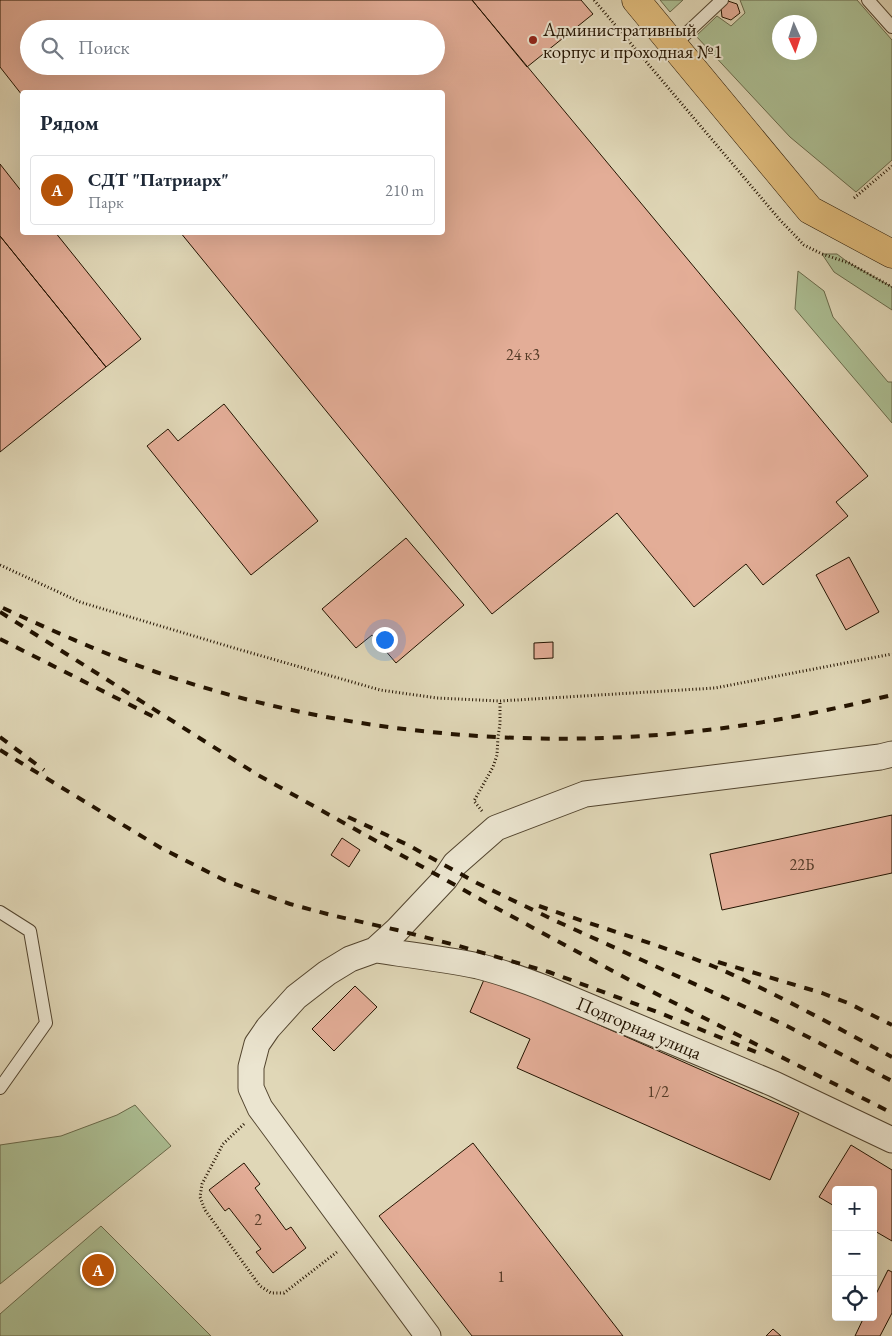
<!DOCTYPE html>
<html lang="ru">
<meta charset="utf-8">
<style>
body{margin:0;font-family:"EB Garamond",serif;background:#f2f2f3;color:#1f2937}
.controls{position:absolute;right:15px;bottom:15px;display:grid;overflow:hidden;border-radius:5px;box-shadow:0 5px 20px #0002}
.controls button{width:45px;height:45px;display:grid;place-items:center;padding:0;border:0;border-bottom:1px solid #e0e1e3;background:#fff;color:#1f2937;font:25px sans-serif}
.compass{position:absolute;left:772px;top:15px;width:45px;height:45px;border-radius:50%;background:#fff;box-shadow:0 5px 20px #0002;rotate:177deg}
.you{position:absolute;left:384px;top:639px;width:18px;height:18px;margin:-12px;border:4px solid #fff;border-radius:50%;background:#1a73e8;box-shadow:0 0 0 8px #1a73e833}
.badge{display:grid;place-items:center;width:32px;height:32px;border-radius:50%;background:#b45309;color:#fff;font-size:16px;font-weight:700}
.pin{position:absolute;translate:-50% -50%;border:2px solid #fff;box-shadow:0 1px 5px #0006}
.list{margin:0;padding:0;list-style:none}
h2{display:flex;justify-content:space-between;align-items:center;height:65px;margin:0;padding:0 20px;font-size:21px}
h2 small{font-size:16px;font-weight:400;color:#747a83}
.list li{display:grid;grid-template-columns:32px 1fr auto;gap:15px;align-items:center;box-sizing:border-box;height:70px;margin:0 10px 10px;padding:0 10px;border:1px solid #e0e1e3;border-radius:5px}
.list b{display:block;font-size:19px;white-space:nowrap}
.list p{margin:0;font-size:16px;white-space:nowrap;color:#747a83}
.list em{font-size:16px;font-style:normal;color:#747a83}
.icon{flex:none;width:28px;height:28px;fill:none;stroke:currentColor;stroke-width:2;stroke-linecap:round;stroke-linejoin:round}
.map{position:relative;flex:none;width:892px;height:1336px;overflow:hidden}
.search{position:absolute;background:#fff;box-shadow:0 5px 20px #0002;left:20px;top:20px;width:425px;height:55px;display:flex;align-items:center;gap:12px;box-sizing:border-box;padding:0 18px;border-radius:28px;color:#747a83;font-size:19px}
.panel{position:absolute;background:#fff;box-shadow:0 5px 20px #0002;left:20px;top:90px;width:425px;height:145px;border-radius:5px}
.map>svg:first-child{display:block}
.green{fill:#acbf94;stroke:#68694a;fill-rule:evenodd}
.building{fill:#e3ad97;stroke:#231300;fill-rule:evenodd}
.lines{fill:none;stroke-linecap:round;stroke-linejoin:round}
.lane-casing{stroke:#52442e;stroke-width:14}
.street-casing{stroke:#52442e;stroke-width:27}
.primary-casing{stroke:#231300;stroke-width:29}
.path{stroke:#231300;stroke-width:3;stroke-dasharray:1 2.5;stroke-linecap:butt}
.lane{stroke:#ebe5d0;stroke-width:12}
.street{stroke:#ebe5d0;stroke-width:25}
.primary{stroke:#e0bc7c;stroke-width:28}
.rail{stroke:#231300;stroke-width:4;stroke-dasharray:9 9;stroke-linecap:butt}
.poi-dot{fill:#8f2418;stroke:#ebe5d0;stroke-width:2}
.labels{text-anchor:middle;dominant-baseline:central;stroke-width:4;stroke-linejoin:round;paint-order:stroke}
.number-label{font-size:16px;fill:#533a26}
.poi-label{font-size:19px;fill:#231300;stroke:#ebe5d0;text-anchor:start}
.street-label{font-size:19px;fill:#231300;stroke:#ebe5d0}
</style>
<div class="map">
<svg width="892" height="1336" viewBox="0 0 892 1336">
<rect width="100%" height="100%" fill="#e0d7b7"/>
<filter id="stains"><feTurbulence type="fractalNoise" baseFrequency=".004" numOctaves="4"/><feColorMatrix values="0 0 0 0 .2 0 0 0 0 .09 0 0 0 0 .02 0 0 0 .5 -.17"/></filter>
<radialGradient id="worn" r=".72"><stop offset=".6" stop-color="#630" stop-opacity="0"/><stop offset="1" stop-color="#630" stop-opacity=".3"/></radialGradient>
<path class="green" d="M660 0H683L670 12Z
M740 0H857L892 40V160L856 192 790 137 696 36 717 16 731 26 745 13ZM780 22H810V52H780Z
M822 254H837L849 263 892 287V310L834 272Z
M798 271 824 291 833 317 888 382H892V423L795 309Z
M135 1105 171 1146 0 1284V1145L61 1136 117 1115Z
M101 1226 211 1336H0V1314Z"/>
<path class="building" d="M0 0H472L868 476 836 502 848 516 763 585 746 564 694 607 617 513 492 614 180 232H442V92H22V95L0 67ZM29 29H436V66H29Z
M472 0H581L593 14 527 67Z
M728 1 737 4 740 13 731 20 722 17 721 8Z
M0 164 22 192V232H55L141 339 106 367 0 236Z
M0 236 106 367 0 452Z
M224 404 318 521 251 575 147 446 168 429 178 441Z
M406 538 464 605 396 663 372 635 356 648 322 609Z
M849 557 879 612 846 630 816 575Z
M553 642V658L534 659V643Z
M892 815V873L722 910 710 854Z
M342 838 360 850 349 867 331 855Z
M486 975 799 1113 770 1180 517 1068 530 1039 470 1012Z
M355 986 377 1007 334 1051 312 1029Z
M473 1143 623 1336H472L379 1216Z
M851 1145 892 1170V1241L873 1230V1190H836V1207L819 1197Z
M244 1163 260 1184 255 1188 286 1230 291 1227 306 1248 273 1273 256 1252 261 1249 229 1208 225 1211 209 1190Z
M888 1270 892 1272V1313L880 1336H855L864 1317H873V1300Z
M773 1329 781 1336H766Z"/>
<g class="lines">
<defs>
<path id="lane" d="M868 0 892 27
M673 46 722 0
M0 912 30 931 46 1023 0 1088"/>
<path id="street" d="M375 950C410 955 444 959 478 966 502 972 524 980 547 989L774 1084 892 1140
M428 1336 260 1108 251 1088V1067L257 1044 268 1028 296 997 327 973 350 959 375 950 397 930 445 879 455 864 496 828 585 794 880 757 892 754"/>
<path id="primary" d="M636 0 810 210 892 254"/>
</defs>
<use href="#lane" class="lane-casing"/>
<use href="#street" class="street-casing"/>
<use href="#primary" class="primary-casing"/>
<path class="path" d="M594 0 780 220 804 245 822 254 849 263 892 287
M854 198 892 166
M0 565 80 602 234 648 380 690 437 698 500 701 715 688 892 654
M482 811 474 801 493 767 497 755 498 737 500 724V701
M244 1124 223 1144 202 1184 200 1197 205 1210 260 1286 271 1293H284L337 1252"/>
<use href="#lane" class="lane"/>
<use href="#street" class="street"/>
<use href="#primary" class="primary"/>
<path class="rail" d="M3 608C53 631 104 654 156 672 328 732 526 752 707 730 769 723 831 710 892 695
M0 612 258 775 489 904 635 983 892 1113
M0 639 158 719
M0 737 44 770
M0 750 161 848 224 880 290 904 331 915 397 930 459 946 549 972 660 1013 761 1054
M348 817 408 845 477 883 556 921 787 1026 892 1081
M539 906C598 927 658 944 715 967 776 993 834 1026 892 1057
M718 962 822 993 848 1003 892 1025"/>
</g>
<circle class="poi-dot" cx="533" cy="40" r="5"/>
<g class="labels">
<g class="number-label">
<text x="523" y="354">24 к3</text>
<text x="802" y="864">22Б</text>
<text x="658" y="1091">1/2</text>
<text x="258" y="1219">2</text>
<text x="501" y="1276">1</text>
</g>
<g class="poi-label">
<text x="543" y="29">Административный<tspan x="543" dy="22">корпус и проходная №1</tspan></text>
</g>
<g class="street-label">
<text transform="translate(639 1028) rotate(23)">Подгорная улица</text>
</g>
</g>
<rect width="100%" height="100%" filter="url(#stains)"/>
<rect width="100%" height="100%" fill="url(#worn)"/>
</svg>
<div class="controls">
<button>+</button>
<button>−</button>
<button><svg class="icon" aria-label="locate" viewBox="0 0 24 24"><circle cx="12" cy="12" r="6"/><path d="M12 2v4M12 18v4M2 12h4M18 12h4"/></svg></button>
</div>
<svg class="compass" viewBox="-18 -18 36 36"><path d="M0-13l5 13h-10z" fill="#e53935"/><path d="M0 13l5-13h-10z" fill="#747a83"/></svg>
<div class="you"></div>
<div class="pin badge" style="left:98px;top:1270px">A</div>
<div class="search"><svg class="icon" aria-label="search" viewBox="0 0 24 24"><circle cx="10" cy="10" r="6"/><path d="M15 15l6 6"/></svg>Поиск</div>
<section class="panel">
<h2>Рядом<small></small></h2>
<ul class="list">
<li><span class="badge">A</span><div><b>СДТ &quot;Патриарх&quot;</b><p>Парк</p></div><em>210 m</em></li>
</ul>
</section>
</div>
